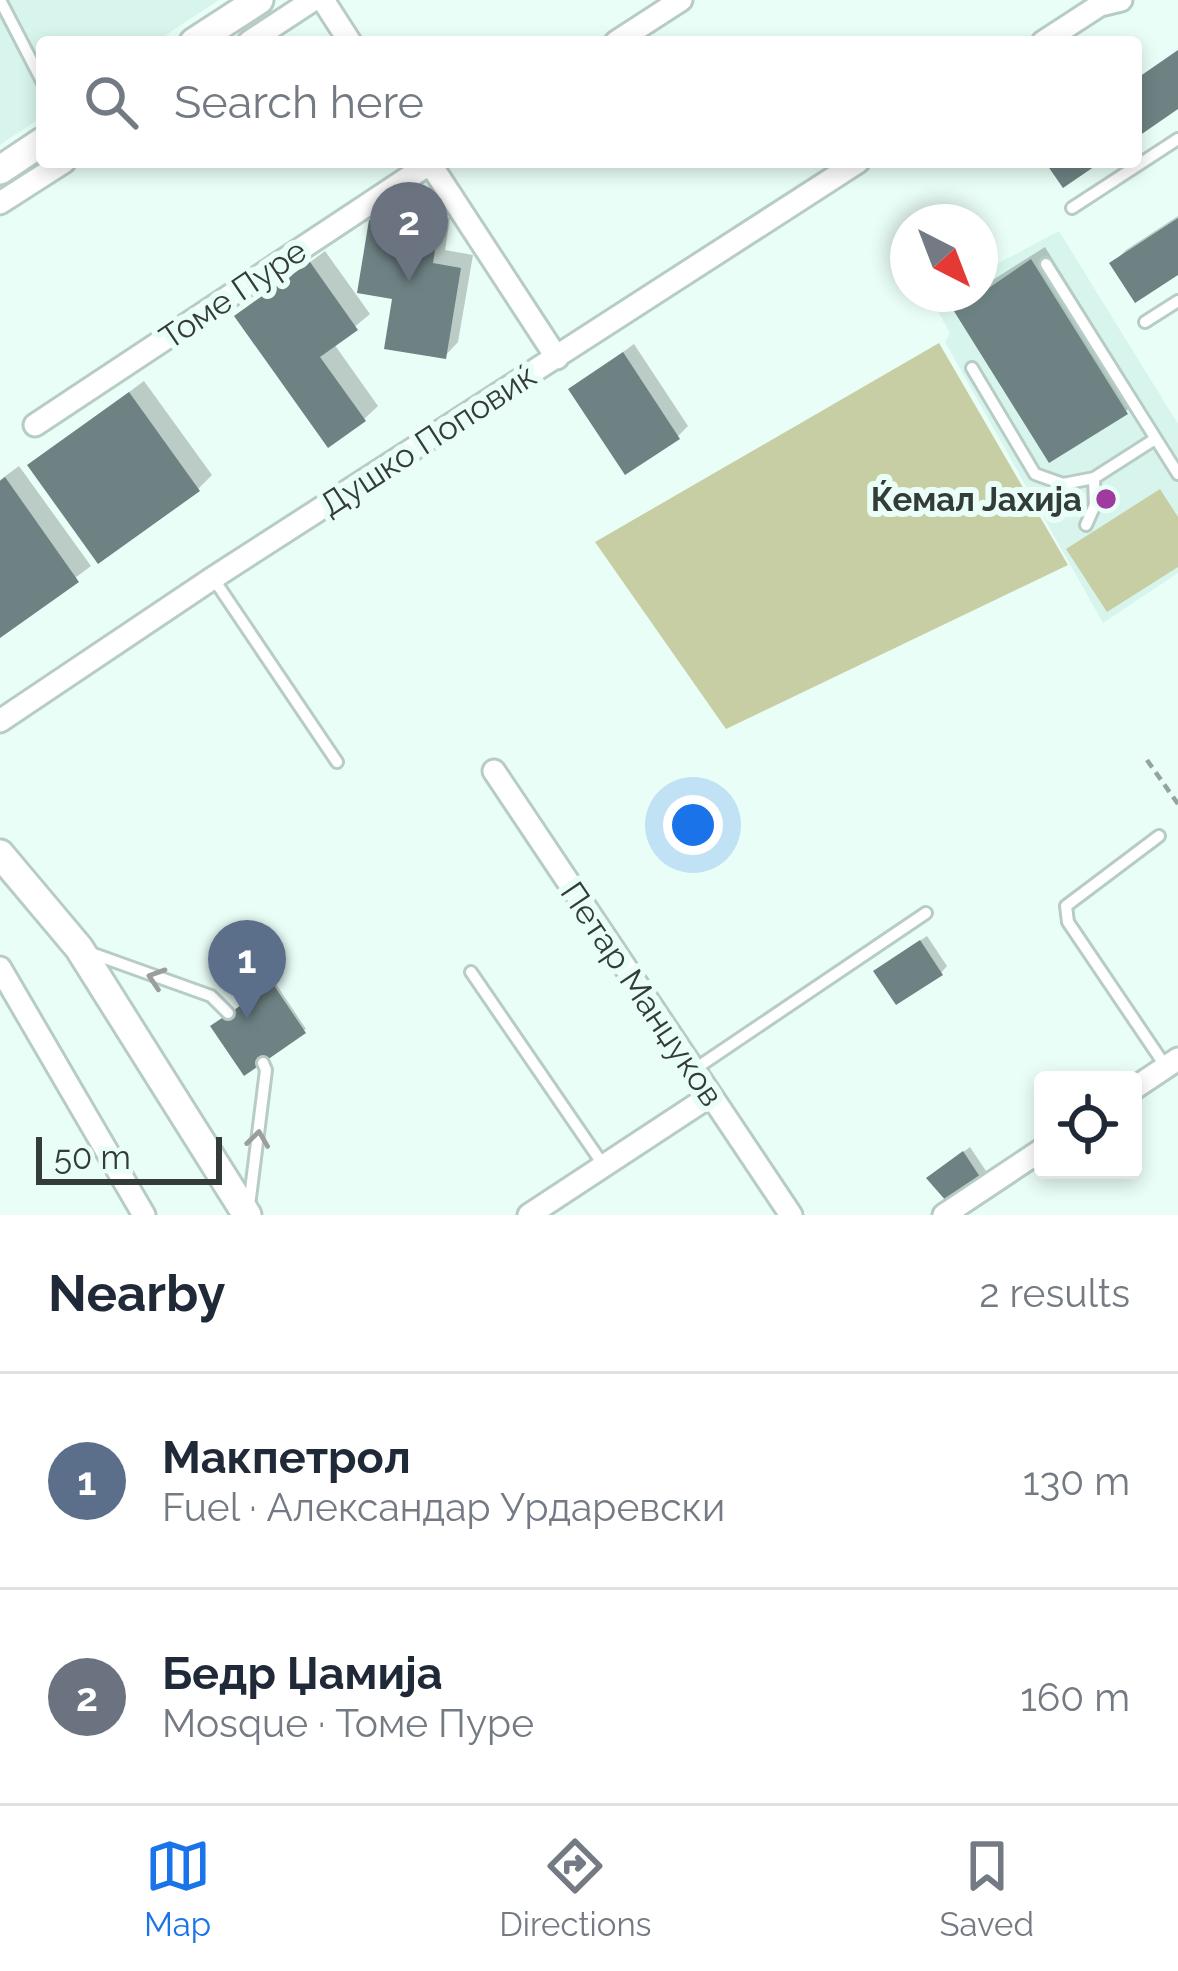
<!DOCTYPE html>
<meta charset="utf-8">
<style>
body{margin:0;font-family:Raleway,sans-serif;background:#f2f2f3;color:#1f2937}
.controls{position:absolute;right:36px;bottom:36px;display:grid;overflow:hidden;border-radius:12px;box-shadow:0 6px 18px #0003}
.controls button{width:108px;height:108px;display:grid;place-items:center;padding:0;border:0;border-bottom:3px solid #e0e1e3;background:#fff;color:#1f2937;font:60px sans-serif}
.compass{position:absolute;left:890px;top:204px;width:108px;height:108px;border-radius:50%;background:#fff;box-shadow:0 6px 18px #0003;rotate:138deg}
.scale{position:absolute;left:36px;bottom:30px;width:186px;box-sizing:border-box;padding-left:12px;border:6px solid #343c3a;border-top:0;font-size:33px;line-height:42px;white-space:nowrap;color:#343c3a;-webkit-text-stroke:9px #eafef8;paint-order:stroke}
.you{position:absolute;left:693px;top:825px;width:42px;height:42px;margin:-30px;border:9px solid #fff;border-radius:50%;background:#1a73e8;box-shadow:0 0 0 18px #1a73e833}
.badge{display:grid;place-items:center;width:78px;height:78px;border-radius:50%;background:#1a73e8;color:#fff;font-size:39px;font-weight:700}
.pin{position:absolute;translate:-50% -99px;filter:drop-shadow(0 3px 6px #0008)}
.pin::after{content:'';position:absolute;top:63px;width:42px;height:36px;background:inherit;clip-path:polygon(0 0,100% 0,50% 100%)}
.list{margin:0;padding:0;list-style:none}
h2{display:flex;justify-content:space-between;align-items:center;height:156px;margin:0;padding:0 48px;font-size:51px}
h2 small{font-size:39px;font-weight:400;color:#747a83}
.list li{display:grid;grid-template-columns:78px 1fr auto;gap:36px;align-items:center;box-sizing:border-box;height:216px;padding:0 48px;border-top:3px solid #e0e1e3}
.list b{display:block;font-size:45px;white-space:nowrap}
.list p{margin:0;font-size:39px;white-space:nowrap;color:#747a83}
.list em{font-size:39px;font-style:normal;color:#747a83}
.icon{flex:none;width:66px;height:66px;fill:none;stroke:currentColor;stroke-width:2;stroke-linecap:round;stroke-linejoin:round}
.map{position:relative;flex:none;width:1178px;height:1215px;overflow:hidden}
.search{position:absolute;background:#fff;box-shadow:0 6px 18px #0003;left:36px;right:36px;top:36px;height:132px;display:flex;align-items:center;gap:30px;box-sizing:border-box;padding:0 42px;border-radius:12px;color:#747a83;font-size:45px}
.sheet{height:588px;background:#fff}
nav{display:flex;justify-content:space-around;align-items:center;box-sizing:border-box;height:168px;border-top:3px solid #e0e1e3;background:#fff;font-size:33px;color:#747a83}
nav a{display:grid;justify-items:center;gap:6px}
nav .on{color:#1a73e8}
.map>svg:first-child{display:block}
.built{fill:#d7f5ec}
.green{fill:#c8cea3}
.shadow{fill:#0003}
.building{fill:#6e8284}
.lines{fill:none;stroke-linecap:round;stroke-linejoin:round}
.lane-casing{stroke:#b8ccc6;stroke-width:16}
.street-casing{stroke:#b8ccc6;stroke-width:27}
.secondary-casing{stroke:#b8ccc6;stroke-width:33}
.path{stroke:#96a4a0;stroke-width:4.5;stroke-dasharray:9 6;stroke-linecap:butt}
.lane{stroke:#fff;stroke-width:10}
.street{stroke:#fff;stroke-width:21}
.secondary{stroke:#fff;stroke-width:27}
.oneway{stroke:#9a9e9c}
.poi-dot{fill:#9f3ba0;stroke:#eafef8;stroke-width:4.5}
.labels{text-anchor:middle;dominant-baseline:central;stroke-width:12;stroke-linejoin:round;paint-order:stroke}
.street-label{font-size:33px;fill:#343c3a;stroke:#eafef8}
.poi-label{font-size:33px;font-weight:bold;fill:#343c3a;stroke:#eafef8;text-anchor:end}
</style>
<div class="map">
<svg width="1178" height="1215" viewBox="0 0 1178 1215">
<rect width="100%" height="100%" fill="#eafef8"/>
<path class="built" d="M0 0H219L155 42H42V117L0 145Z
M1059 231 1178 424V573L1103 623 945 342 950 333 931 299 940 294H980V273Z"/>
<path class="green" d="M939 343 1068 565 726 729 595 542Z
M1160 489 1178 517V567L1107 612 1066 549Z"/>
<path class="shadow" d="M386 207 450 218 445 250 473 255 458 342 445 356 396 297 372 221Z
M1178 216V271L1113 263 1126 250Z
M1045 247 1139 398 1126 411 956 308 969 295 980 294V288Z
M325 251 370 314 334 344 378 406 364 419 238 316Z
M634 344 688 426 678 436 572 389Z
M144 381 212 475 198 489 31 465Z
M19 466 91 566 0 634V480Z
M927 936 947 966 941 973 883 965Z
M276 984 306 1029 245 1071 214 1026Z
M970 1147 986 1171 980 1177 936 1172Z"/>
<path class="building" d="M1178 50V109L1136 138V79Z
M1045 162H1101L1063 188Z
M1178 218V275L1135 303 1109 263Z
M369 220 438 231 433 263 461 268 446 359 384 349 392 299 357 293Z
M1031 259 1128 414 1049 463 952 308 980 294Z
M310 262 358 330 320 357 366 421 328 448 234 316Z
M623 352 680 439 625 475 568 389Z
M129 392 200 491 98 564 27 465Z
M5 477 79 582 0 638V481Z
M920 940 943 975 896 1005 873 971Z
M273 984 306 1033 244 1076 210 1026Z
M963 1151 982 1180 947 1202 926 1178Z"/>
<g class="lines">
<defs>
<path id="lane" d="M0 0 42 81
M1072 208 1178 139
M1046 264 1178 474
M1145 322 1178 301
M972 368 1035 474 1063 484 1094 478
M1086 525 1095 505 1094 478 1155 439
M213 578 337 762
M1159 836 1066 906 1068 922 1166 1067
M91 953 211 996 228 1013
M471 972 604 1166
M695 1069 926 913
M249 1206 266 1070 263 1063"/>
<path id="street" d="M323 0 350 42
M249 42 313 0
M616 42 681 0
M1043 42 1100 5 1121 0
M429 162 557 358
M0 203 64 162
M35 425 432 162
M0 721 213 578 858 162
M494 771 791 1215
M0 968 144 1215
M1133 1089 1178 1059
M529 1215 710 1096
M944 1215 1043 1149"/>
<path id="secondary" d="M194 42 259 0
M0 170 42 142
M0 854 79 948 247 1215"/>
</defs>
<use href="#lane" class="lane-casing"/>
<use href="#street" class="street-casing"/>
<use href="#secondary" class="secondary-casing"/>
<path class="path" d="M1147 760 1178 804"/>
<use href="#lane" class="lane"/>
<use href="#street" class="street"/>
<use href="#secondary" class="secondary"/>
</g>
<defs><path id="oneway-chevron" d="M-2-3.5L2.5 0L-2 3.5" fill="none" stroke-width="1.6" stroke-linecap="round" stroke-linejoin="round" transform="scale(3)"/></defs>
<g class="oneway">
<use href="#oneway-chevron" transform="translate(156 978) rotate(-162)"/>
<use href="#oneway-chevron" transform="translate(258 1139) rotate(-82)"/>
</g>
<circle class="poi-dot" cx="1106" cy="499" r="12"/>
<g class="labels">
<g class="street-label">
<text transform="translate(233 294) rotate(-34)">Томе Пуре</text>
<text transform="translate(428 440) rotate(-33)">Душко Поповиќ</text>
<text transform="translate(642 994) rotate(56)">Петар Манџуков</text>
</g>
<g class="poi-label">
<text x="1082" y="499">Ќемал Јахија</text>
</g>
</g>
</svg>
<div class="controls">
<button><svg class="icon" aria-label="locate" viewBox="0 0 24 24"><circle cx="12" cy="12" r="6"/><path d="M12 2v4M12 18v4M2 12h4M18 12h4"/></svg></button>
</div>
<svg class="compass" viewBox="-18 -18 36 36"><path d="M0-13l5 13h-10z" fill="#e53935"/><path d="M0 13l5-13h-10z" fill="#747a83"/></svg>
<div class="scale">50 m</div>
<div class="you"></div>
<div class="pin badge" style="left:247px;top:1019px;background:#5c6f8a">1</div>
<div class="pin badge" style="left:409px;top:281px;background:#6b7280">2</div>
<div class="search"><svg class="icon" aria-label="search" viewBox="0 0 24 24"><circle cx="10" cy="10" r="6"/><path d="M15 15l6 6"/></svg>Search here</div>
</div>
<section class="sheet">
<h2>Nearby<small>2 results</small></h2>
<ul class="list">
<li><span class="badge" style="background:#5c6f8a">1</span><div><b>Макпетрол</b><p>Fuel · Александар Урдаревски</p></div><em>130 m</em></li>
<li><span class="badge" style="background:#6b7280">2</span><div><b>Бедр Џамија</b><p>Mosque · Томе Пуре</p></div><em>160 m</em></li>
</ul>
</section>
<nav>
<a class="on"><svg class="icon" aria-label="map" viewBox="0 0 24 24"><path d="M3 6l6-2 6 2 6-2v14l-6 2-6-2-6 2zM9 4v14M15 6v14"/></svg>Map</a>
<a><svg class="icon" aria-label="directions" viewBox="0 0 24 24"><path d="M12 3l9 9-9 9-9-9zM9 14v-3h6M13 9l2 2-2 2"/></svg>Directions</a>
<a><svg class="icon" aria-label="saved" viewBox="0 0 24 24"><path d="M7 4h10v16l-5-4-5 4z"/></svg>Saved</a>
</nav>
